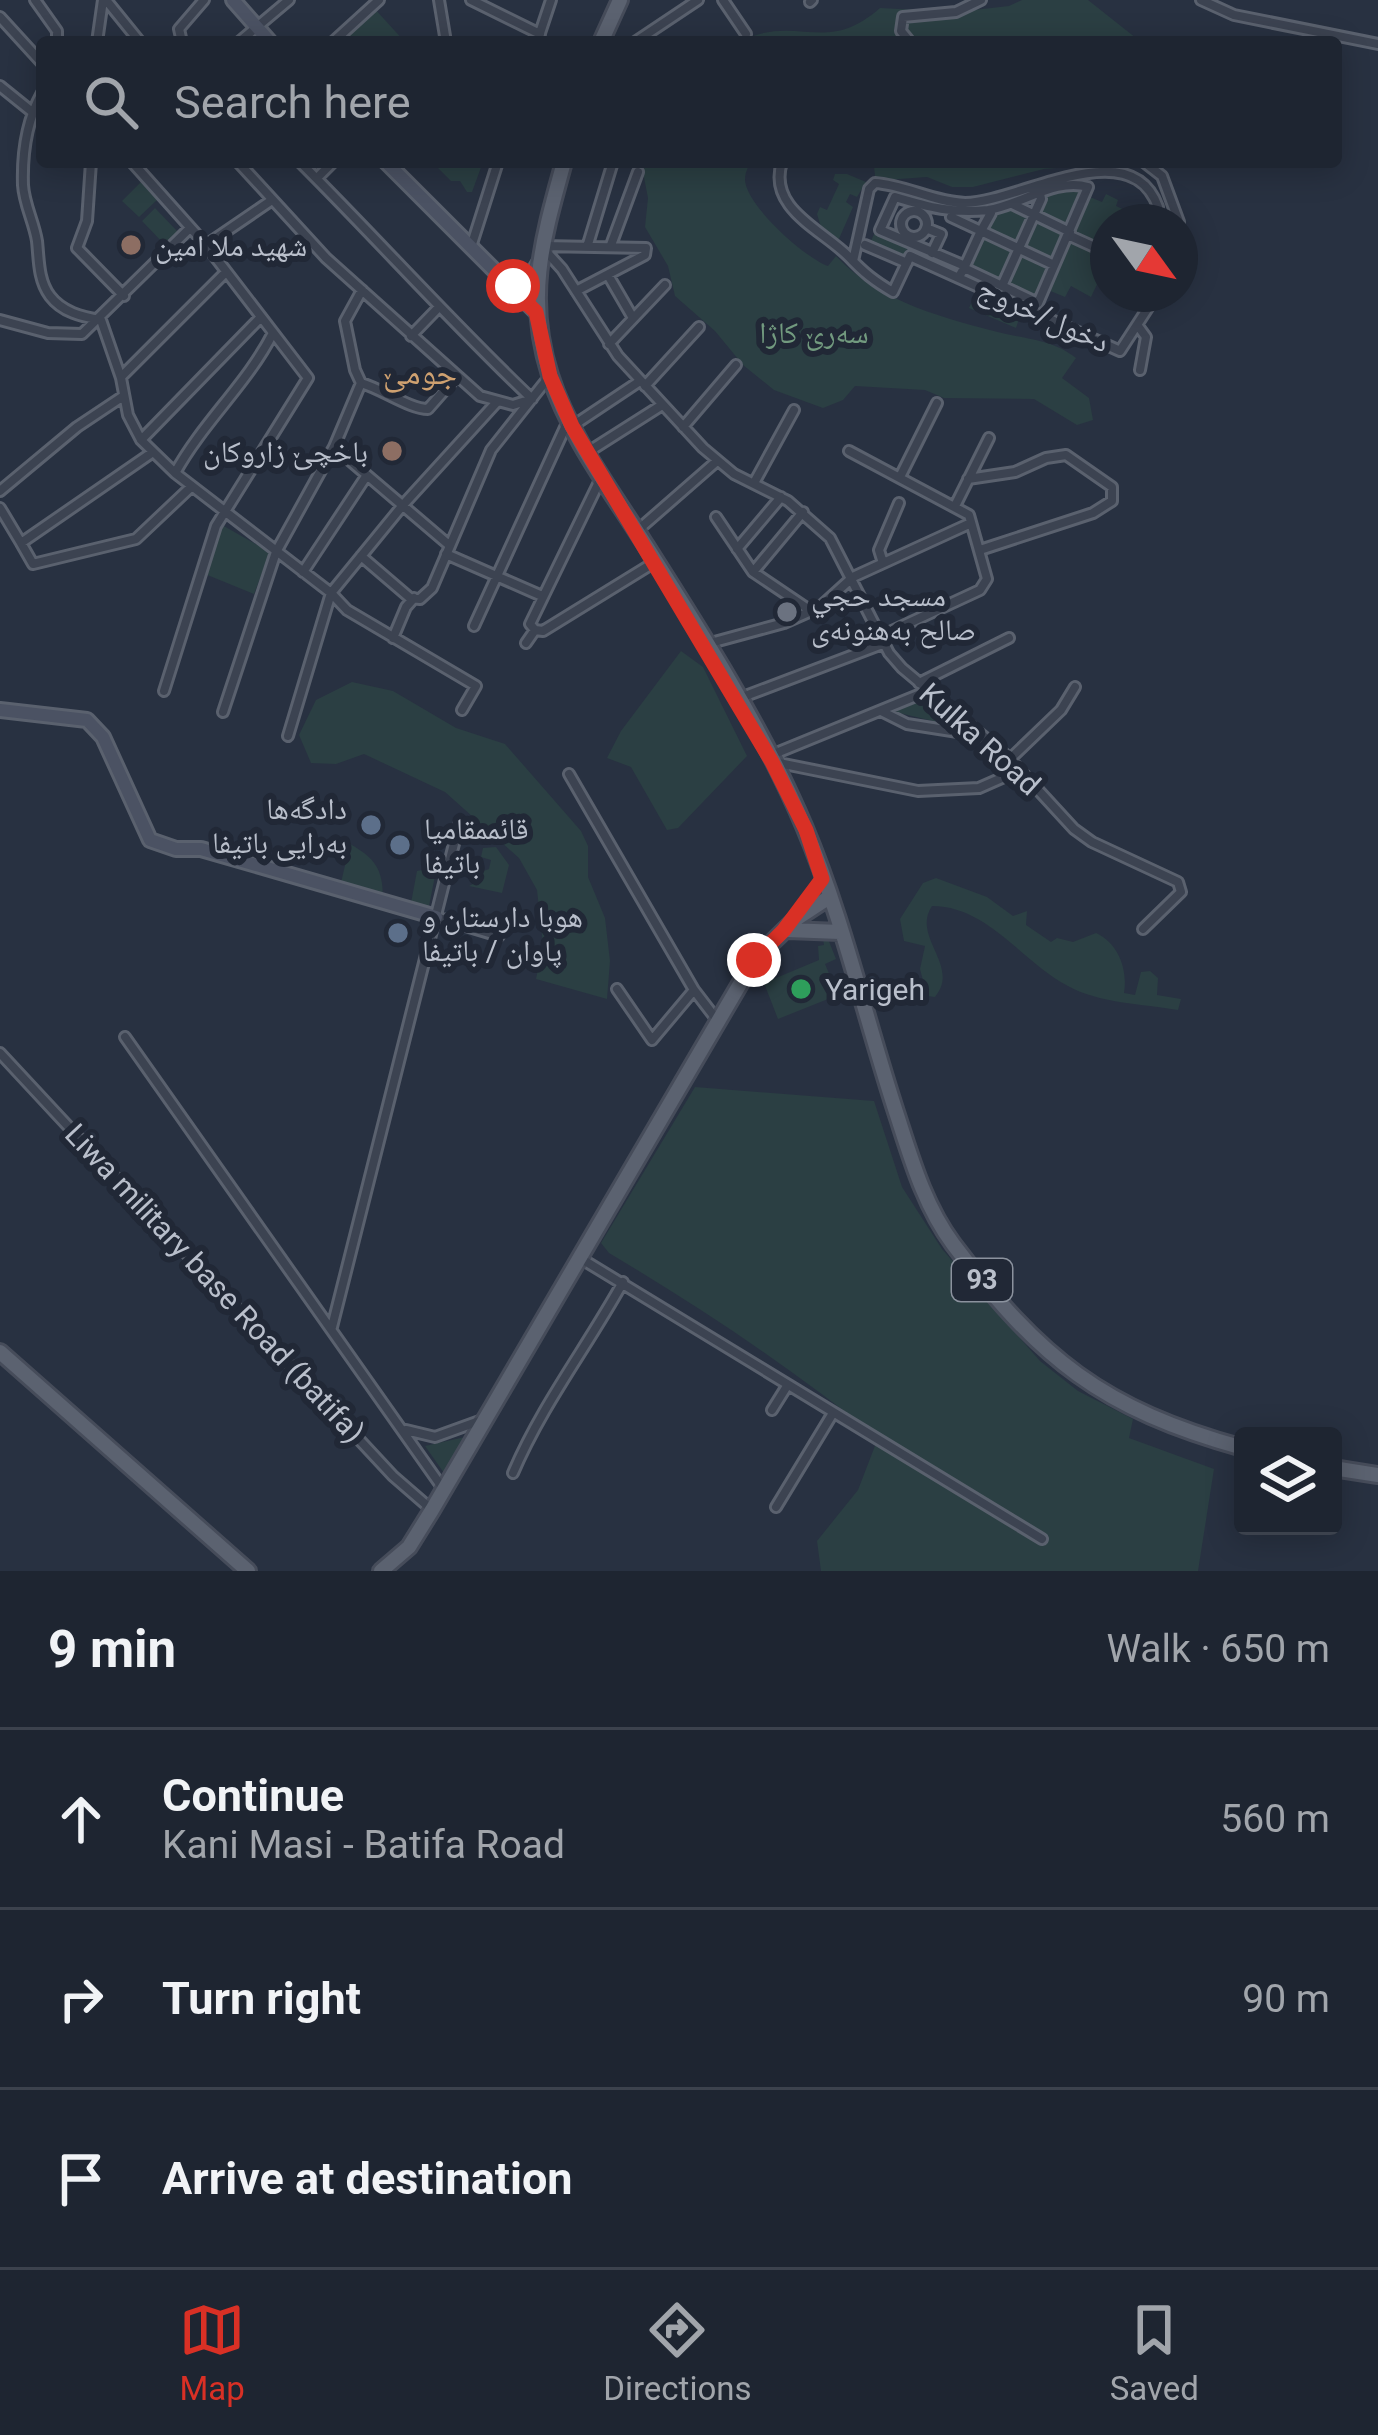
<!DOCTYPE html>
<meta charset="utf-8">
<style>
body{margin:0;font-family:Roboto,"Noto Naskh Arabic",sans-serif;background:#2b313d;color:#f1f3f6}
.controls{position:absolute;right:36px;bottom:36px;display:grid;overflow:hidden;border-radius:12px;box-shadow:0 6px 30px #0003}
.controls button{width:108px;height:108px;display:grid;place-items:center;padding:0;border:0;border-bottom:3px solid #3c424d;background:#1e2531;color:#f1f3f6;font:60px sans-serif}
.compass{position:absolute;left:1090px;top:204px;width:108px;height:108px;border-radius:50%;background:#1e2531;box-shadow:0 6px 30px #0003;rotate:123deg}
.stop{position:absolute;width:36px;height:36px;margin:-27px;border:9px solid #d93025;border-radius:50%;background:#fff}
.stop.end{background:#d93025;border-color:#fff;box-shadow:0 3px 12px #0008}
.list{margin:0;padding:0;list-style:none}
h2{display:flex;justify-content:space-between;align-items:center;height:156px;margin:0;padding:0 48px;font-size:51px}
h2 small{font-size:39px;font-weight:400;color:#a1a5ab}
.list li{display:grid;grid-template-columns:78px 1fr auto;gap:36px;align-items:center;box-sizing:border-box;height:180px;padding:0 48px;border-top:3px solid #3c424d}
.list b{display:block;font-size:45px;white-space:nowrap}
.list p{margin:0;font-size:39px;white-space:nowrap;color:#a1a5ab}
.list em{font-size:39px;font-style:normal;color:#a1a5ab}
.icon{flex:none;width:66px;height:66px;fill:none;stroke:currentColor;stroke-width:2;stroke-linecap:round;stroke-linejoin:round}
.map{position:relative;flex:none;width:1378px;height:1571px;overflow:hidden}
.search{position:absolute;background:#1e2531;box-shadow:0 6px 30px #0003;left:36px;right:36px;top:36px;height:132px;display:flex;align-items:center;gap:30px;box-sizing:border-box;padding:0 42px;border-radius:12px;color:#a1a5ab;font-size:45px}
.sheet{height:696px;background:#1e2531}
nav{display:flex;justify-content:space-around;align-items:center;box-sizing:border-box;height:168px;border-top:3px solid #3c424d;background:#1e2531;font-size:33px;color:#a1a5ab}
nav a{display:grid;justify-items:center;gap:6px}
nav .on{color:#d93025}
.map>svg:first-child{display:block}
.green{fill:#2b3f43}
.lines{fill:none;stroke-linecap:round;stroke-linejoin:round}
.street-casing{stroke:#5a616e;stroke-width:14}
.secondary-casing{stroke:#5a616e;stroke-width:18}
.primary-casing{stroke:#464c5a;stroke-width:20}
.street{stroke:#3c4351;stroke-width:8}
.secondary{stroke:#4b5263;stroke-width:12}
.primary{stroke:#5b6270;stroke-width:14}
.route{stroke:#d93025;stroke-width:15}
.education-dot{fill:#8d6e63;stroke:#212836;stroke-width:4.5}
.worship-dot{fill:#6b7280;stroke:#212836;stroke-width:4.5}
.service-dot{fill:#5c6f8a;stroke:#212836;stroke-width:4.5}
.leisure-dot{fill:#2e9e5b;stroke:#212836;stroke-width:4.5}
.labels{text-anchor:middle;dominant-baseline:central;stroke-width:12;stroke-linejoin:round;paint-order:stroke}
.shield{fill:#212836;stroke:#8b929e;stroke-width:3}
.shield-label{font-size:27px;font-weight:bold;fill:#b9bfcb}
.poi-label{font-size:30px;fill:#b9bfcb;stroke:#212836;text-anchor:start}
.street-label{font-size:30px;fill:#b9bfcb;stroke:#212836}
.park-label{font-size:30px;fill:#729a7f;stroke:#212836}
.neighbourhood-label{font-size:33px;fill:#cfa170;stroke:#212836}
</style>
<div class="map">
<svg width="1378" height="1571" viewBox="0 0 1378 1571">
<rect width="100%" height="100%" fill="#283141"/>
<path class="green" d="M1022 0H1088L1141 42H739C798 12 824 57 880 8L956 12 1009 6Z
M374 8 405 42H338Z
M432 162H483L472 192H467L460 181H451Z
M641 162H750C747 170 745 173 745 181 748 207 805 258 828 266L836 256C879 302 946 319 1006 334 1033 340 1054 341 1076 358L1062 378 1089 398 1093 420 1077 425 1034 399 944 398 925 390 855 386 843 400 823 408 774 390 743 365 715 331 675 296 668 266 645 227 648 198Z
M895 162H1131V168L1096 165 1044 169 973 187H952L927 177 886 180 875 176 874 166Z
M835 174H847L866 182 857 197 850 194 846 202 853 207 838 241 821 227 817 214 820 207 827 210 839 184 833 180Z
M141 182 157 200 139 217 122 201Z
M1081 187 1084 189 1069 227 1039 214 1047 194Z
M1106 194 1118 200 1116 206 1129 212 1125 222H1108V234L1098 245 1073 234 1090 197 1102 202Z
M1011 207 1029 219 1015 242 986 227 996 211Z
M155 208 178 232 165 245 142 221Z
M1039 221 1064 233 1054 259 1026 247Z
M875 232 959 266 957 269 907 249 903 259 869 245Z
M986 237 1010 247 1013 252 1001 279 971 268Z
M1071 239 1098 251 1102 258 1097 269 1103 272 1091 297 1071 286 1065 297 1048 290Z
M1023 254 1047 264 1050 269 1038 296 1008 285Z
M976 293 995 298 1100 350 995 301 993 308 1019 319 1016 328 969 308Z
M222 525 270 552 254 594 205 574Z
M681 651 703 667 747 756 678 828 667 830 631 767 607 758 621 731Z
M352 682 393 691 456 728 505 744 581 831 588 846V877L605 918 610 961 607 999 536 979 543 944 537 890 519 858 445 792 364 754 336 764 311 763 299 735 316 700Z
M929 697 971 730 895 712Z
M350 844C375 858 383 869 383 898L340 887Z
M496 847 509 865 502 893 469 886 481 880 478 873 489 869 491 860 481 857 483 848Z
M435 861H438L429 906 411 903 417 871 431 868Z
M936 878 987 897 1013 916 1027 911 1026 925 1051 942 1057 938 1073 942 1096 933C1118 943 1128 969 1124 993L1135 995 1141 972 1150 971 1158 978 1157 995 1181 999 1178 1010C1143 1004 1098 1003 1068 986 1022 962 988 906 932 906 911 937 961 966 935 997L927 996 920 969 925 946 904 941 900 919 923 883Z
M823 939H828L836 959 825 964 838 995 778 1019 764 983 819 960 818 946 824 945Z
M695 1087 874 1101 902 1187 942 1249 1040 1361 1078 1391 1133 1419 1129 1438 1214 1469 1198 1571H821L817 1541 858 1490 878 1438C793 1369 703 1309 609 1253L601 1243Z
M465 1437 444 1473 425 1446Z"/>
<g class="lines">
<defs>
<path id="street" d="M35 0 57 31V42
M106 0 140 42
M439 0 446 42
M471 0 540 34
M723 0 746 34
M1201 0 1234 15 1378 44
M810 2 812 0
M0 17 42 63
M97 42 103 0
M182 42 179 29 204 0
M239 42 289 0
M333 42 379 0
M537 42 551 0
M635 42 698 0
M910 42 901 31 903 17 956 12 981 0
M0 86 31 111
M42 93C27 120 22 154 23 185 24 204 34 222 37 241 39 259 38 280 50 296 62 312 82 317 101 320L121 378 128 415 141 440 175 473 331 593 347 610 476 686 462 710
M91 162 87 221 77 248 124 296
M132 162 206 245 308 378 216 526 164 691
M238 162 326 258 480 396 513 405 532 399
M300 162C378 240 451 322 531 398
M782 162C767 209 823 230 849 257 863 272 874 281 893 292L910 256 1120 351 1157 294
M1144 162 1162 176 1179 222
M317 178 333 162
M1012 204 1070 232
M901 224a13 13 0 1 1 26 0a13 13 0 1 1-26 0Z
M987 211 991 213 981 231 1054 265
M951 217 981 231 964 268
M926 228 941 234 932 253
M1180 229V256
M1068 235 1101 250
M588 244 613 162
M206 245 272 200
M611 245 638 172
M865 245 907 263
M543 246 646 248 645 255 576 291
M471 247 498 162
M542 247 562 269 618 356 703 448 734 474 788 501 830 538 889 653 902 668 1007 756 1074 829 1092 842 1178 882 1181 892 1143 929
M853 261 869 189 875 183C905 185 934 202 965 203 1017 203 1131 130 1158 207
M608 275 633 318
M959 277 964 268 1038 303 1088 187C1056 177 1021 205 988 210 954 214 928 207 895 197L880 230 965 266
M1002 286 1041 199 1040 193
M0 320 48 333 82 334 190 228
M1138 326 1146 337 1140 370
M411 336 439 307
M609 344 665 285
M121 377 226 272
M361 383C382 389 410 409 428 409L457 376
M645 386 699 327
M574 425 640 381
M683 427 736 365
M141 440 261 317
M334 447 449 545
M849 451 969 515 987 579 980 590 881 636
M588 452 662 405
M175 473C203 422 247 384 273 333
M900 477 937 403
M601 478 530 624 535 630 543 631 655 562
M968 479 1015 472 1046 458 1066 455 1112 487V501L1093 513 980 550
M754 483 794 410
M0 491 77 427 122 397
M955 506 989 438
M0 508 21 543 153 452
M716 517 753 572 811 611
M638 530 717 461
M21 543 33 564 136 539 192 486
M737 549 781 497
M446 554 542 596
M361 556 410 598 420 599 432 588 491 450 549 377
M883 563 879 550 899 503
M303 572 367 475
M753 572 803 512
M474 626 568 421
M393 638 406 607 414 598
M526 643 535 630
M707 644 784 623 820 607 853 577 971 523
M919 683 1009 638
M740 698 885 643
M881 711 907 724 977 735
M223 712 276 552 334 447 361 383 355 370 345 321 362 290
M288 736 331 593 403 505 496 403
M769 756 928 691
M1009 760 1061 710 1075 687
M774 762 918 791 979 788 1020 770
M569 774 694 990 717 1020
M436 917 499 936
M617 989 652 1040 694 990
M125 1037 444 1490
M0 1053 393 1476 431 1509
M580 1258 1042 1539
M332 1327 459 824
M772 1410 787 1386
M406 1430 435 1437 482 1420
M513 1473C542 1405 587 1347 623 1282
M776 1507 833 1413"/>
<path id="secondary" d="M233 0 270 42
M386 162 536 312
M508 285 526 284 540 261
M0 710 87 720 103 737 150 840 176 849H201L436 917"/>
<path id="primary" d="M601 42 620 0
M564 162C543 238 525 297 550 375 569 435 610 489 643 541 701 632 762 727 804 826 843 918 865 1017 896 1112 911 1158 924 1205 953 1244 1040 1359 1102 1409 1243 1448
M788 930 840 932
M0 1352 248 1571
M1333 1468 1378 1475
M381 1571 409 1547 432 1510 754 960 796 919 828 898"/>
</defs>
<use href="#street" class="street-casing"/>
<use href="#secondary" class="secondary-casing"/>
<use href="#primary" class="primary-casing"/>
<use href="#street" class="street"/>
<use href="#secondary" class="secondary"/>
<use href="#primary" class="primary"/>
</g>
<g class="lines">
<path class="route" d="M513 286 507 284 536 312 550 376 572 426 772 762 806 830 822 879 784 930 754 960"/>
</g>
<g class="education-dot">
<circle cx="131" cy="245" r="12"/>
<circle cx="392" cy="451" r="12"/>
</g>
<circle class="worship-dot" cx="787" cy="612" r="12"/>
<g class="service-dot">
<circle cx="371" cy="825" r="12"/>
<circle cx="400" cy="845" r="12"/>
<circle cx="398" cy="933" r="12"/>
</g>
<circle class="leisure-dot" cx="801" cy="989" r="12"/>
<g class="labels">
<rect class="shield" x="952" y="1259" width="60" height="42" rx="9"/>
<g class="shield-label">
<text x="982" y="1280">93</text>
</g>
<g class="poi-label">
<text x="155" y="245">شهيد ملا امين</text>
<text x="368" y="451" text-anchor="end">باخچێ زاروکان</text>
<text x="811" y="595">مسجد حجي<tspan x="811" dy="34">صالح بەھنونەی</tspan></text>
<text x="347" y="808" text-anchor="end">دادگه‌ها<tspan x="347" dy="34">به‌رايى باتيفا</tspan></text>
<text x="424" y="828">قائممقاميا<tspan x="424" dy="34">باتيفا</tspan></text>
<text x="422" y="916">هوبا دارستان و<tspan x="422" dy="34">پاوان / باتيفا</tspan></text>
<text x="825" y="989">Yarigeh</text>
</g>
<g class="street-label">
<text transform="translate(1044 315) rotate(24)">دخول/خروج</text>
<text transform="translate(980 739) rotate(42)">Kulka Road</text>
<text transform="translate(215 1283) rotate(47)">Liwa military base Road (batifa)</text>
</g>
<g class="park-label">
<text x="814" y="332">سەرێ کاژا</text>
</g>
<g class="neighbourhood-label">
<text x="420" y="372">جومێ</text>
</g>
</g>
</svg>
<div class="controls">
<button><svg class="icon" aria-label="layers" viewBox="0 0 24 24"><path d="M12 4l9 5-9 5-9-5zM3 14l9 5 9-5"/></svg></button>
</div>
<svg class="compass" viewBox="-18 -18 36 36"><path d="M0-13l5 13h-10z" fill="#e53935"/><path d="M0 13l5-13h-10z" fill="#a1a5ab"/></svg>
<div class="stop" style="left:513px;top:286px"></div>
<div class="stop end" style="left:754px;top:960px"></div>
<div class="search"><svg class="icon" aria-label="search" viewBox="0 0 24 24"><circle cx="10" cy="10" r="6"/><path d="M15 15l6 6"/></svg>Search here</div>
</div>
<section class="sheet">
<h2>9 min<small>Walk · 650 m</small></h2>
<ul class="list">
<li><svg class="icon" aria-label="ahead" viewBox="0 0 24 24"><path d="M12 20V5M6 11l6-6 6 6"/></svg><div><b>Continue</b><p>Kani Masi - Batifa Road</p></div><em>560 m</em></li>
<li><svg class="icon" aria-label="right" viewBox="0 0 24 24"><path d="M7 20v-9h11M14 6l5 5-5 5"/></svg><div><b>Turn right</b></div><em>90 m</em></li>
<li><svg class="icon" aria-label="arrive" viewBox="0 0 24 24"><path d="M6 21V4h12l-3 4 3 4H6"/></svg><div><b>Arrive at destination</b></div></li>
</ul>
</section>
<nav>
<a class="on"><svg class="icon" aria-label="map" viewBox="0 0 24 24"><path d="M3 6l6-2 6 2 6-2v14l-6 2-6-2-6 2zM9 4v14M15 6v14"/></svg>Map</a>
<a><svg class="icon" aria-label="directions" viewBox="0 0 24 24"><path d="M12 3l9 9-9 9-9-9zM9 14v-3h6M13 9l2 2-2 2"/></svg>Directions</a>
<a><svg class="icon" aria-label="saved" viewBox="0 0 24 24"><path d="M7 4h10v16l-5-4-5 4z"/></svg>Saved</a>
</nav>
